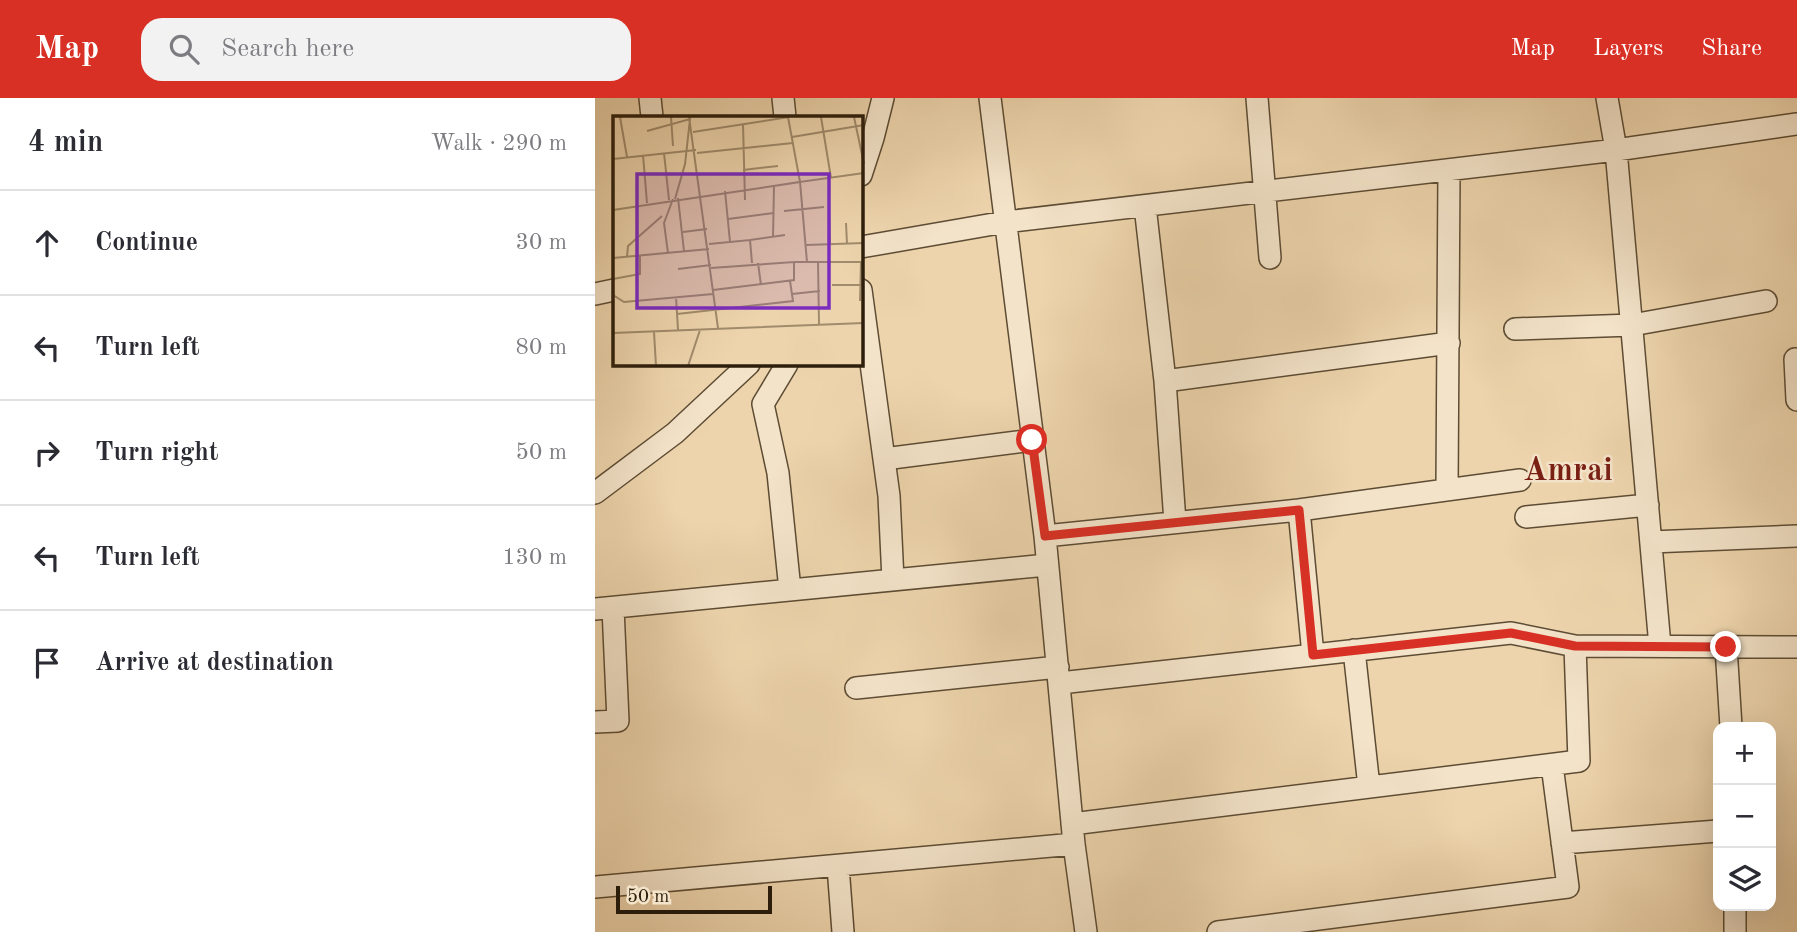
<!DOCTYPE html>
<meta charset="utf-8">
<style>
body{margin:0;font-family:"Old Standard TT",serif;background:#f2f2f3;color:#2b2b33}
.controls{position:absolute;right:21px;bottom:21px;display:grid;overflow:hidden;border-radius:14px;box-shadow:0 7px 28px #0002}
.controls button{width:63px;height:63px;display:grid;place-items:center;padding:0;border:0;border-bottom:2px solid #e1e1e2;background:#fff;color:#2b2b33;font:35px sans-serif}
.scale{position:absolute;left:21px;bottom:18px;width:156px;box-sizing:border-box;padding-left:7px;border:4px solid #2d1e0c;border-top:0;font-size:19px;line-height:24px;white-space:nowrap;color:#2d1e0c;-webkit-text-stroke:5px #f3e3c9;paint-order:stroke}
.stop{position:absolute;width:21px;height:21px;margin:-16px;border:5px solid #d93025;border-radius:50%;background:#fff}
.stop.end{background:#d93025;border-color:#fff;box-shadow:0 2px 7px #0008}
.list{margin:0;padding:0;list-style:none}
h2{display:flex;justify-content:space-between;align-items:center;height:91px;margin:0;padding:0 28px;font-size:30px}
h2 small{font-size:23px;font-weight:400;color:#7c7c81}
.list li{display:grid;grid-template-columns:46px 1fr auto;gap:21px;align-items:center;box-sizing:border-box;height:105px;padding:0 28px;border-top:2px solid #e1e1e2}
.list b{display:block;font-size:26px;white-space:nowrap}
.list em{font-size:23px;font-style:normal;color:#7c7c81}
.icon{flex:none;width:38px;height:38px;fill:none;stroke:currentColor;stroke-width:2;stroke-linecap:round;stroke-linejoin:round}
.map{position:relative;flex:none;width:1202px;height:834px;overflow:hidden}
header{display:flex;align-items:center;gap:42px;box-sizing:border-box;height:98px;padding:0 35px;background:#d93025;color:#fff}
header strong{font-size:33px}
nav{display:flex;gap:38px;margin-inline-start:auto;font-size:24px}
.search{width:490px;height:63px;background:#f2f2f3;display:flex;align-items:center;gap:18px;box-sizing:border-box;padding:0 24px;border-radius:21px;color:#7c7c81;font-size:26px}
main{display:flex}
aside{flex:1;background:#fff}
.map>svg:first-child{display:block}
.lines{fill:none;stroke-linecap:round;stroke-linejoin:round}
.street-casing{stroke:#5d4c34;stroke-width:24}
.street{stroke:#f3e3c9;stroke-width:21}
.route{stroke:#d93025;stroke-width:9}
.labels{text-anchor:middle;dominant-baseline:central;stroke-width:5;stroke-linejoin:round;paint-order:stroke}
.district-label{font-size:32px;font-weight:bold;fill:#7a1f14;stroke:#f3e3c9}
.inset-road{fill:none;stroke:#a08b6c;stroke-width:2}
.view{fill:#7b2cbf;fill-opacity:0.15;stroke:#7b2cbf;stroke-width:3.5}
.inset-edge{fill:none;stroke:#2d1e0c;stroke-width:3.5}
</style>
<header>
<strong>Map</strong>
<div class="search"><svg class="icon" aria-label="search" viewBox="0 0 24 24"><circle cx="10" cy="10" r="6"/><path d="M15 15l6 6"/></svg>Search here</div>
<nav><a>Map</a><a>Layers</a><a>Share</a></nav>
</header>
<main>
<aside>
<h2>4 min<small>Walk · 290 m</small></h2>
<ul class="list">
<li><svg class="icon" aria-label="ahead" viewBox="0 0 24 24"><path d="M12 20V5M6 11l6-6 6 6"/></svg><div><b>Continue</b></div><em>30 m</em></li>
<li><svg class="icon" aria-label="left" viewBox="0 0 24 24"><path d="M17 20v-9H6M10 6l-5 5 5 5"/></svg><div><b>Turn left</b></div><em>80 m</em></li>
<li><svg class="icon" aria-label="right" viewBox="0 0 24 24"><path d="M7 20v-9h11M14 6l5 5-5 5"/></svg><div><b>Turn right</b></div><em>50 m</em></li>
<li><svg class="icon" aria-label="left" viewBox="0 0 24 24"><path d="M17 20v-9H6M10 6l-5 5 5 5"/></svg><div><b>Turn left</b></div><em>130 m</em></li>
<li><svg class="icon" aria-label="arrive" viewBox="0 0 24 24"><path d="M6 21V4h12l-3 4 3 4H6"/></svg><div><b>Arrive at destination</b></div></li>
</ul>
</aside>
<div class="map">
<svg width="1202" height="834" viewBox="0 0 1202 834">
<rect width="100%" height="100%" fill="#edd4ac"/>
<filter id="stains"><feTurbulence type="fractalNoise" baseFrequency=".00286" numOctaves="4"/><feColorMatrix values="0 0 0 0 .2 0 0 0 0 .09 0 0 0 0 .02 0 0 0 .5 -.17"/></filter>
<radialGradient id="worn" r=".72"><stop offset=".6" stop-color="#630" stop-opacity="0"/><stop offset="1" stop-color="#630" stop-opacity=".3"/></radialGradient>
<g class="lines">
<defs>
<path id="street" d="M55 0 57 19
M188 0 190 19
M395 0 450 438 479 746 491 834
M662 0 675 160
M1012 0 1021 52 1202 26
M266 77 278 40 288 0
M550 108 570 283 580 424
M266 149 410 124 1021 52 1065 548
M266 192 294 398 298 482
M0 196 19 192
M920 231 1037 227 1171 203
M1200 261 1202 302
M192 266 168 306 183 375 195 492
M570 283 854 245
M289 361 437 342
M852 392 854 72
M0 395 80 335 154 266
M704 412 925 382
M931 419 1053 407
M450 438 704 412 718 557
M1056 444 1202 438
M0 511 452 467
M980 548 1202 549
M1131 549 1136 629
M759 552 774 689
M465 585 916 535 980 548 984 663 477 726
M261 590 463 569
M0 624 23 623 18 510
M967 745 1123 733
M243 768 248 834
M0 789 479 746
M623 834 973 789 957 667
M1140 834V808"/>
</defs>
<use href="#street" class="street-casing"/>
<use href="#street" class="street"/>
</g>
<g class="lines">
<path class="route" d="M437 342 450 438 704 412 718 557 916 535 980 548 1131 549"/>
</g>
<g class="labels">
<g class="district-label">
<text x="973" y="374">Amrai</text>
</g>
</g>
<g transform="translate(18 18)">
<rect width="250" height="250" fill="#edd4ac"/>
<path class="inset-road" d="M7 1 14 41M58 1 60 30M76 1 105 212M175 1 187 66 251 57M208 1 218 62M241 1 251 48M130 8 132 84M34 15 77 3 72 48 62 83M80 16 176 1M179 21 251 9M51 37 56 84M84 37 180 27M30 39 34 87M0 43 83 34M130 54 165 50M112 75 117 126M65 82 71 135M0 94 187 66 194 146M171 95 211 91M216 100 217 128M115 103 161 97M233 107 234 128M70 116 94 113M160 121 161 70M137 124 172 119M96 128 137 124 139 147M193 129 251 127M55 137 51 107 60 83M14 141 15 130 49 100M0 142 96 133M181 146H251M205 146 206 208M145 147 148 169M98 152 181 146V164L100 174M65 153 98 149M0 163 27 158V140M219 169H249M179 178 207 175M0 179 11 186 100 178M63 181 65 214M247 185 248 146M64 198 180 185 177 165M41 216 43 250M0 217 251 207M75 250 87 214"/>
<path class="view" d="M24 58H216V192H24Z"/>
<rect width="250" height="250" class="inset-edge"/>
</g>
<rect width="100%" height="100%" filter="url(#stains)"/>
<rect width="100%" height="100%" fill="url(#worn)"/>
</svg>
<div class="controls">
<button>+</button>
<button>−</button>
<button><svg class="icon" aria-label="layers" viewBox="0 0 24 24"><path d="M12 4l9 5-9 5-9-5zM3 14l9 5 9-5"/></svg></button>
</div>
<div class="scale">50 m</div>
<div class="stop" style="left:437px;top:342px"></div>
<div class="stop end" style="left:1131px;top:549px"></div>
</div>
</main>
